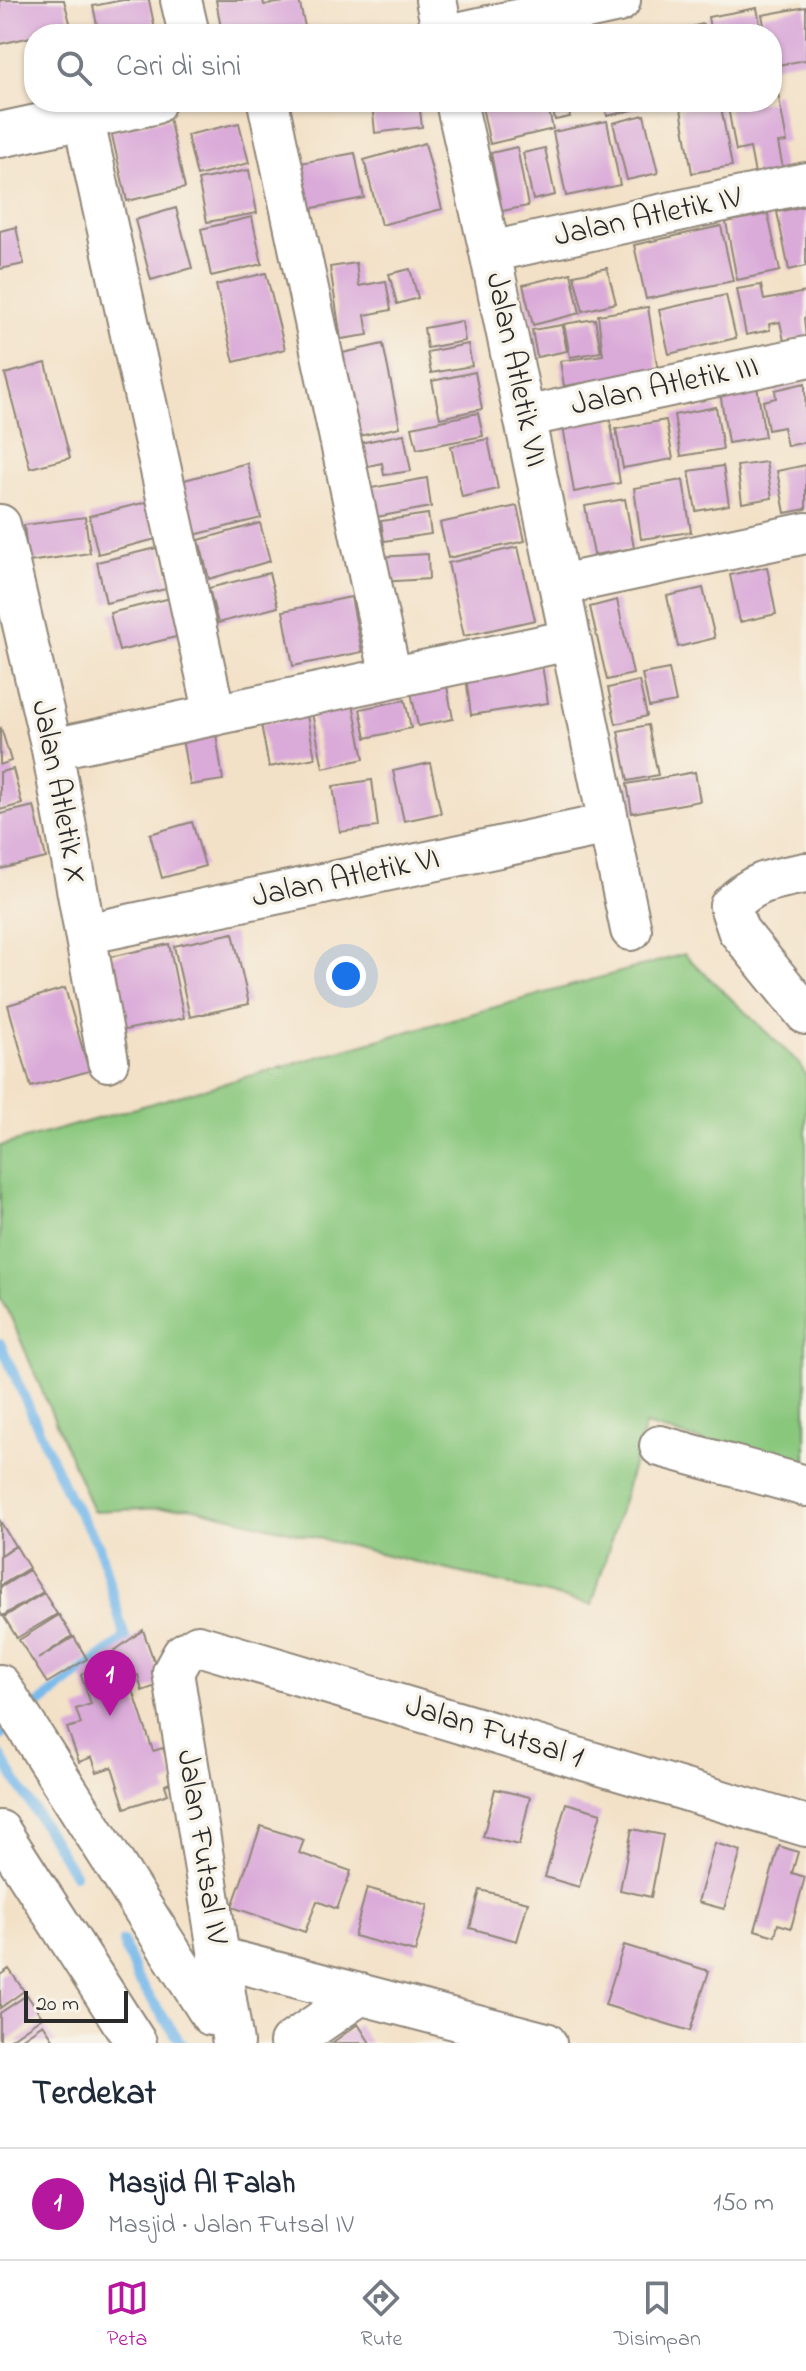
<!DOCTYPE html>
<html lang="id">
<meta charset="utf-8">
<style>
body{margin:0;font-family:"Indie Flower",sans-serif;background:#f6f6f7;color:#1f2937}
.scale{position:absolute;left:24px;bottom:20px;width:104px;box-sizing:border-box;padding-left:8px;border:4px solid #2b2b2b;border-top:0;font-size:22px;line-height:28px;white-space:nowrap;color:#2b2b2b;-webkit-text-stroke:6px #f7f3e8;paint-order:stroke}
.you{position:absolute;left:346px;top:976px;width:28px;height:28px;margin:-20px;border:6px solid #fff;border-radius:50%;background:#1a73e8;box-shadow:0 0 0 12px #1a73e833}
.badge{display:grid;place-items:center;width:52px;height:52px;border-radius:50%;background:#b5179e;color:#fff;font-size:26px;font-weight:700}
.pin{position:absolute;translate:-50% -66px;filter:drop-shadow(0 2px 4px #0008)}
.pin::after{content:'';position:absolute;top:42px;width:28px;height:24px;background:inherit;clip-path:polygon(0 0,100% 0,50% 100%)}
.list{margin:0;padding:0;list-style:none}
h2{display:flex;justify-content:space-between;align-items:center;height:104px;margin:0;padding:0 32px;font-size:34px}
h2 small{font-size:26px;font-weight:400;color:#747a83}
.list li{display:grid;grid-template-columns:52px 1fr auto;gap:24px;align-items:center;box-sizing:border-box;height:112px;padding:0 32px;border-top:2px solid #e0e1e3}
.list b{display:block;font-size:30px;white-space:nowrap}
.list p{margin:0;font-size:26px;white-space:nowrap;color:#747a83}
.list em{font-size:26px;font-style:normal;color:#747a83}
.icon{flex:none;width:44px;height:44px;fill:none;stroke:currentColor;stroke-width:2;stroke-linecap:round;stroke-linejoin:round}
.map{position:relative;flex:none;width:806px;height:2043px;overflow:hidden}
.search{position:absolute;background:#fff;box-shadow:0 2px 6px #0004;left:24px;right:24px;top:24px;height:88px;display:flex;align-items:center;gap:20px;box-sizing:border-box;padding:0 28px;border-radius:32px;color:#747a83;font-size:30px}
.sheet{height:216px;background:#fff}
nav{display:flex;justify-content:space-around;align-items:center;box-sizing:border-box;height:112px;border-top:2px solid #e0e1e3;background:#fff;font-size:22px;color:#747a83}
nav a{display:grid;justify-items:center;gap:4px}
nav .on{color:#b5179e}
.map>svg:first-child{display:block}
.green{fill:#89c77d;stroke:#5a7954;stroke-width:2}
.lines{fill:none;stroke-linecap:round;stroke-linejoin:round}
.stream{stroke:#75b8eb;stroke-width:10}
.building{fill:#daaad9}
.minor-casing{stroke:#8f8679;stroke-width:44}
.major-casing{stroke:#8f8679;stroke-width:48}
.minor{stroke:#fff;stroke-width:40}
.major{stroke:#fff;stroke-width:44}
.labels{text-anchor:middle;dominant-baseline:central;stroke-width:7;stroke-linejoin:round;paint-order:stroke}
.street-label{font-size:32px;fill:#2b2b2b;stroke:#f7f3e8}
</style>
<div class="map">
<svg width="806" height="2043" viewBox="0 0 806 2043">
<rect width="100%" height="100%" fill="#f7f3e8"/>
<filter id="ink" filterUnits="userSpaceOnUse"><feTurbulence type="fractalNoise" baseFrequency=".0125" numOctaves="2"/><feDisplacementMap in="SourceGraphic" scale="16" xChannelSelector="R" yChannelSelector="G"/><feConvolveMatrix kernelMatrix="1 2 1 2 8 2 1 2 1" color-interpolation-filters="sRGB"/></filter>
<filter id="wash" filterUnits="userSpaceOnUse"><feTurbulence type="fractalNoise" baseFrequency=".006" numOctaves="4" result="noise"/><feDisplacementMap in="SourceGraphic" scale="32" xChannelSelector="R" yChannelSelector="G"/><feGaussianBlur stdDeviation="1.8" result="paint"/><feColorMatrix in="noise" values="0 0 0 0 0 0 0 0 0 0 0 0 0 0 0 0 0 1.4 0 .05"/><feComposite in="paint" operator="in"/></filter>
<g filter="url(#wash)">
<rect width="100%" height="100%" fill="#f3e1c7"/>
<path class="green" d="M684 954 800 1064 806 1076V1470L645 1425 592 1605 190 1507 93 1511 10 1315 0 1299V1146Z"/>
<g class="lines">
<path class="stream" d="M0 1343 69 1497 99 1546 125 1638 35 1707
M0 1736 2 1734
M0 1755 74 1874
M123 1942 137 1978 181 2043"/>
</g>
<g id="blocks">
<path class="building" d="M0 0H64L73 34H34V44L31 37 0 44Z
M123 0H149L156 34H99L93 6Z
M216 0H263L264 5 299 0 306 31 292 34H222Z
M806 7V60L772 66V34H766L762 15Z
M757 8 762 34H711L708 17Z
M703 24 705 34H666L665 33Z
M778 93 787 142 778 143 784 173 756 179 750 148 736 151 727 102H772V94Z
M372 102H419L422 127 375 133Z
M481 102H547L553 129 490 144Z
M551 102H568L570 117 555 120Z
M604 102H649L650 106 607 116Z
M720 102 732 166 692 173 681 109Z
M644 115 658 173 627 180 613 123Z
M169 118 185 188 127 201 111 131Z
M607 121 620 185 566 196 553 132Z
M239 123 249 163 197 176 187 135Z
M425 143 442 209 381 225 364 160Z
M517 147 528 206 502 211 491 153Z
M545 148 555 195 533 200 523 153Z
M355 153 364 198 303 210 295 164Z
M249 170 257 213 207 222 198 180Z
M806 206V266L789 270 777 212Z
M176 208 192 268 151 280 135 220Z
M768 214 780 271 737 280 726 222Z
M252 217 262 264 211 276 201 229Z
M721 226 733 281 646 299 634 245Z
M16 227 24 264 0 269V231Z
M356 263 359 286 386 281 391 310 365 315 368 335 341 339 330 267Z
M607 268 616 303 583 311 574 275Z
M410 269 418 298 397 304 389 274Z
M266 273 285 349 234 362 216 285Z
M571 273 580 313 533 325 523 285Z
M761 285 764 300 806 292V317L804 318 806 338 784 341 780 322 769 324 770 330 746 335 737 289Z
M726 295 736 338 669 354 659 310Z
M648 307 658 371 564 386 560 361 603 355 598 315Z
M595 319 601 352 570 357 564 324Z
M462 321 465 341 427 348 424 328Z
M562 325 567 351 537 357 532 330Z
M383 344 400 427 355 437 338 354Z
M468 344 472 366 431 373 427 352Z
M46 363 70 458 30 468 5 374Z
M475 372 482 409 440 418 432 381Z
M805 383 806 442 787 446 783 427 768 430 763 401 776 398 775 390Z
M757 386 765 437 728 443 720 392Z
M716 407 723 449 681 456 674 415Z
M478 413 483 436 417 449 412 427Z
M610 418 620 483 574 492 563 426Z
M666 420 673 459 623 468 616 429Z
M404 434 411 471 384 475 382 463 359 468 355 444Z
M488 439 498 489 462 497 451 446Z
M766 462 772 498 742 503 737 466Z
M247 463 261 518 194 535 181 481Z
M806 465V509L785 513 777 471Z
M723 466 729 505 696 511 689 471Z
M427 478 431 507 371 518 366 489Z
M683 480 691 532 641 539 634 488Z
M625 499 634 548 594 555 585 506Z
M147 502 156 539 98 554 89 516Z
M517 506 525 541 448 558 440 523Z
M428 514 431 534 384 541 381 521Z
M85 517 90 553 28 562 24 525Z
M260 523 270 561 209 579 199 540Z
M161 547 170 588 106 603 97 562Z
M518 547 535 620 464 636 448 563Z
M428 554 429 579 379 582 378 557Z
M767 567 776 614 740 622 730 575Z
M269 573 278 607 218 623 209 588Z
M703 588 715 638 678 647 667 596Z
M175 597 184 635 119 651 110 613Z
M351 597 362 652 293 666 283 611Z
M617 600 633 674 607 680 590 607Z
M542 665 548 703 471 715 466 677Z
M669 669 676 702 649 707 642 674Z
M445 675 453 719 418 726 409 682Z
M639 681 647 716 616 724 608 688Z
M405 700 411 728 366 738 360 709Z
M353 704 364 759 323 768 312 713Z
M307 716 315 758 269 767 261 724Z
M648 725 658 775 628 781 618 731Z
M215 727 223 780 190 785 181 733Z
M1 728 11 761 0 765V729Z
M430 763 441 813 404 821 393 771Z
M13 769 22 804 0 810V772Z
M695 772 700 801 632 813 627 784Z
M372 780 378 827 340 832 333 786Z
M34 806 46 858 0 869V814Z
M192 822 205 866 162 878 150 834Z
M233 933 249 1004 190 1017 174 946Z
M169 944 184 1018 115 1032 100 959Z
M65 988 89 1071 31 1087 8 1005Z
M0 1521 15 1546 0 1555Z
M16 1546 29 1568 0 1586V1556Z
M29 1570 43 1592 2 1616 0 1612V1588Z
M44 1593 57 1614 17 1638 4 1617Z
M59 1615 72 1636 38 1659 74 1637 87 1659 47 1683 19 1640Z
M143 1630 162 1684 142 1691 138 1675 129 1678 153 1751 163 1748 174 1781 165 1785 168 1794 125 1808 112 1767 97 1772 92 1757 79 1762 67 1728 81 1724 76 1709 91 1704 81 1675Z
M495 1789 530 1797 519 1845 483 1837Z
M566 1803 601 1813 579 1887 545 1877Z
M261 1826 304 1840 299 1853 351 1871 337 1909 317 1901 305 1932 232 1907Z
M632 1829 663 1835 651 1897 620 1890Z
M715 1843 741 1851 724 1909 698 1902Z
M779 1846 798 1852 792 1873 805 1877 791 1928 778 1924 775 1936 755 1930Z
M367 1888 428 1905 415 1952 354 1936Z
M480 1890 528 1902 517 1941 470 1928Z
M624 1945 709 1971 690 2031 605 2005Z
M9 1969 24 1991 0 2008V1975Z
M27 1995 42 2017 5 2043H0V2013Z
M43 2024 56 2043H15Z
M358 2024 370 2043H332Z"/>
</g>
</g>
<g filter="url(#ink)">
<use href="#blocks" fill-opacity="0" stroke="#8f8679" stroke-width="2"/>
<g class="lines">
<defs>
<path id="minor" d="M181 0 189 34
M436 0 443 34
M268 102 391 677
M456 102 490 252 631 930
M83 117 215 715
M490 252 806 183
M524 417 806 357
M0 525 52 749 108 1061
M560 585 806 533
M52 749 570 640
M806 873C773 879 754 881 730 906L738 930 806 1014
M85 934 608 824
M660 1446 806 1486
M0 1685 211 2015
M0 1831 136 2043
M218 1957 546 2043
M233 2043 173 1672 183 1654 198 1645 806 1826
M290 2043 361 1994"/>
<path id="major" d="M462 34 618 0
M0 135 153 102"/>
</defs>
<use href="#minor" class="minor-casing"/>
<use href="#major" class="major-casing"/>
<use href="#minor" class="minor"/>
<use href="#major" class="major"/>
</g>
</g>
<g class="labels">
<g class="street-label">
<text transform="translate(648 218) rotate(-12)">Jalan Atletik IV</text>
<text transform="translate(515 370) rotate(78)">Jalan Atletik VII</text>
<text transform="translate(665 387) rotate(-12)">Jalan Atletik III</text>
<text transform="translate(58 792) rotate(79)">Jalan Atletik X</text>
<text transform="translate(346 879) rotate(-12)">Jalan Atletik VI</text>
<text transform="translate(494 1733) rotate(17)">Jalan Futsal 1</text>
<text transform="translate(201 1847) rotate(81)">Jalan Futsal IV</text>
</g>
</g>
</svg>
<div class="scale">20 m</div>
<div class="you"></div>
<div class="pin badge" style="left:110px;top:1716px">1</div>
<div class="search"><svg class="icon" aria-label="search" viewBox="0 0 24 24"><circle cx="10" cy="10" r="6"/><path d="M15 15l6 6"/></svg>Cari di sini</div>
</div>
<section class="sheet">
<h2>Terdekat<small></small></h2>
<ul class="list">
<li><span class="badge">1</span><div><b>Masjid Al Falah</b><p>Masjid · Jalan Futsal IV</p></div><em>150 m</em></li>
</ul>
</section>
<nav>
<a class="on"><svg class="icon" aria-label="map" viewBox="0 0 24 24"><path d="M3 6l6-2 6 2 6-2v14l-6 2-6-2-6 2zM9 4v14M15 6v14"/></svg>Peta</a>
<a><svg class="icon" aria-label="directions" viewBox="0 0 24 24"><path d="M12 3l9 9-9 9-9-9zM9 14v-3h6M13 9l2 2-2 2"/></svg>Rute</a>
<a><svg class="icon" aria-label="saved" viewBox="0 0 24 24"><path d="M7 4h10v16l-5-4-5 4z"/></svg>Disimpan</a>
</nav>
